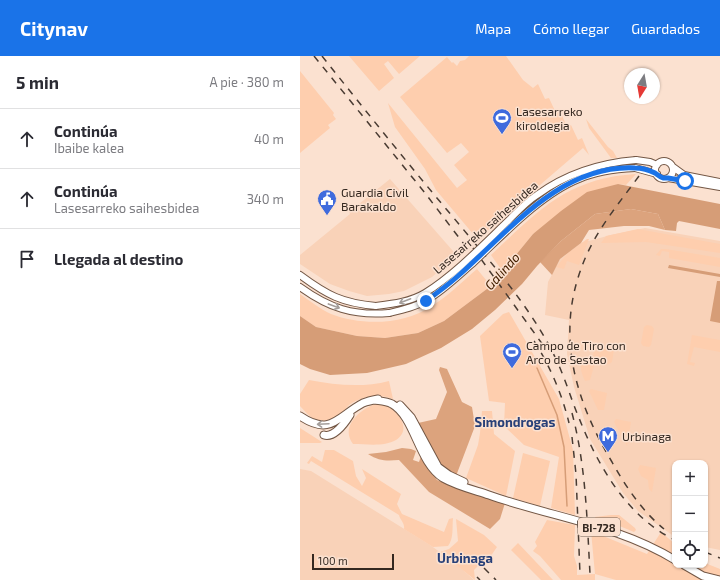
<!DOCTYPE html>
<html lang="es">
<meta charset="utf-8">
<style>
body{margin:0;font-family:"Exo 2",sans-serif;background:#f2f2f3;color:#2b2b33}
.controls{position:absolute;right:12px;bottom:12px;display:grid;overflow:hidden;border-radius:8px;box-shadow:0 1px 3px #0004}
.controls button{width:36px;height:36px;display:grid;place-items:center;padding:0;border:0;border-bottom:1px solid #e1e1e2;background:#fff;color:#2b2b33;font:20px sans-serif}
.compass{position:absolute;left:324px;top:12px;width:36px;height:36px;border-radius:50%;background:#fff;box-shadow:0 1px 3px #0004;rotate:191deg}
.scale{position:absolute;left:12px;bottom:10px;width:82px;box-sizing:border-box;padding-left:4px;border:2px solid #342820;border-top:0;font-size:11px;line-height:14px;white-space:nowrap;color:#342820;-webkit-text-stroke:3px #fbe1d0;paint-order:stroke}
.stop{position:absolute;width:12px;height:12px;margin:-9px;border:3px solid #1a73e8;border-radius:50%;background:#fff}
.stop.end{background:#1a73e8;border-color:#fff;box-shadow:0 1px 4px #0008}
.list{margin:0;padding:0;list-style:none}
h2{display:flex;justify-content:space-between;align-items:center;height:52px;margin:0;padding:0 16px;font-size:17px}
h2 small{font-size:13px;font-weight:400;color:#7c7c81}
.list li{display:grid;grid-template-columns:26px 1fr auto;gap:12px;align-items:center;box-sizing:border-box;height:60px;padding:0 16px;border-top:1px solid #e1e1e2}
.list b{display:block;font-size:15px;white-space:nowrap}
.list p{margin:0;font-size:13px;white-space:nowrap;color:#7c7c81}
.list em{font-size:13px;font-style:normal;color:#7c7c81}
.icon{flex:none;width:22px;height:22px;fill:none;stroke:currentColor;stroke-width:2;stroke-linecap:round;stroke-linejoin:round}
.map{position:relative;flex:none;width:420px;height:524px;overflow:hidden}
header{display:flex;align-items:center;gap:24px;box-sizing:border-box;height:56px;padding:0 20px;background:#1a73e8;color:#fff}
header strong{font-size:19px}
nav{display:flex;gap:22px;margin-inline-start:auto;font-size:14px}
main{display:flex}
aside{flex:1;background:#fff}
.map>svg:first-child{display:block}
.built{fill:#f9d2b8}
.green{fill:#feceae}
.forest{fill:#dca37d}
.water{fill:#d69d77}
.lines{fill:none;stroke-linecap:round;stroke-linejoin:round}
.stream{stroke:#d69d77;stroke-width:1.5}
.secondary-casing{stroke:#735745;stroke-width:8}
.primary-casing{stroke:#735745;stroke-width:9}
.secondary{stroke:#fff;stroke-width:6}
.primary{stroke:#fff;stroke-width:7}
.rail{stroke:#493b32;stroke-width:1.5;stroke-dasharray:7 7;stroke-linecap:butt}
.secondary-bridge-casing{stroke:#735745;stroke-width:8;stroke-linecap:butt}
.secondary-bridge{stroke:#fff;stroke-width:6}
.oneway{stroke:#a49e9b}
.route{stroke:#1a73e8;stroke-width:5}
.labels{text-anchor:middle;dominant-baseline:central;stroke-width:3;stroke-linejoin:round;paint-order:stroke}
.shield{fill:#fbe1d0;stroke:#706055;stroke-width:1}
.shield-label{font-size:11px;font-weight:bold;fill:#342820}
.poi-label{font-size:12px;fill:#342820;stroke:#fbe1d0;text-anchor:start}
.street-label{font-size:12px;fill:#342820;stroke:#fbe1d0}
.water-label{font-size:13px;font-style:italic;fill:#452002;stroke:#fbe1d0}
.neighbourhood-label{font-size:13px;font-weight:bold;fill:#284078;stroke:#fbe1d0}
</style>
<header>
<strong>Citynav</strong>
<nav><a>Mapa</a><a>Cómo llegar</a><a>Guardados</a></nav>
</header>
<main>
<aside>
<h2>5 min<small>A pie · 380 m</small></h2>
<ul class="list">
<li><svg class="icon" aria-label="ahead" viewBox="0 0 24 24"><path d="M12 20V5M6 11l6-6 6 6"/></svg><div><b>Continúa</b><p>Ibaibe kalea</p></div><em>40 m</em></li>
<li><svg class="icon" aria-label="ahead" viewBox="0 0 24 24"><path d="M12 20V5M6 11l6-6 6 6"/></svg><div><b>Continúa</b><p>Lasesarreko saihesbidea</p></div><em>340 m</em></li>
<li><svg class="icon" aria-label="arrive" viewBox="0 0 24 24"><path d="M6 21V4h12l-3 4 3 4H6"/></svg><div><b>Llegada al destino</b></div></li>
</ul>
</aside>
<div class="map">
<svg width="420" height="524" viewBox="0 0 420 524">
<rect width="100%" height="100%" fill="#fbe1d0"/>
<path class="built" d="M90 123 153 195V203L132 221 104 235 89 238 67 240 49 235 30 228 0 208V199L50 158 49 156Z
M345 172 420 185V494L405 491V407H375V481L338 455 323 437 290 383 274 331 267 298 269 264 245 259 248 226 260 203 281 187 311 179Z
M0 413 11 415 130 489 155 507 174 524H0Z"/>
<path class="green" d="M49 0H120L99 18 88 5 84 8 94 22 79 35Z
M169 0H206L223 24 233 32 238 28 245 43 249 42 256 57 260 55 267 71 271 69 278 84 282 82 289 99 283 92 190 172 179 185 136 134 125 113 95 71 88 47 157 132 167 124 154 109 169 96 161 87 147 97 100 41 147 1 152 7 153 6 157 10 160 5 165 4Z
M0 15 34 57 33 59 36 63 28 69 30 72 0 97Z
M286 63 308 91 313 95 317 102H311L289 72Z
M336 118 326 129 318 128 233 178 215 200 205 219 191 199C238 155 267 122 336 118Z
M338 173 420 188V197L346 186 301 187 306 180Z
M287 183H289L279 209 267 205 264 213 256 211 268 197Z
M361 193H366L420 202V211L369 202V196L362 195 360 200 356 199Z
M177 213 191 230 144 265 118 277 85 282 57 280 16 271 0 260V238C10 245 20 253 31 258 62 270 104 269 132 250 149 239 162 226 177 213Z
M209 256 259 343 273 394 275 459 251 452 259 401 224 389 204 370 205 347 189 345 180 280 203 258Z
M347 269 352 270 354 273 351 289 349 291 343 290 341 287 344 271Z
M392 279 420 284V296L394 291 390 306 395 307 394 310 387 308Z
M302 290 314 293 312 306 309 308 295 307 290 324 285 325C282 319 278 309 284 305L292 306 294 295 301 296Z
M9 324C36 329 62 332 89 325L93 343C79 337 61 340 49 349 46 352 44 356 40 358 35 363 24 366 17 364 11 363 4 354 0 350V338Z
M291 333 307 337 304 354H298L289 335Z
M75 348C79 348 83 348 87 350 99 356 112 374 96 384 84 391 67 388 53 388 40 371 59 354 75 348Z
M182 355H192L194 378 215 395 206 440 166 422 178 389 180 377Z
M316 363 331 366 327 390 314 366Z
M0 372 22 386 20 387H0Z
M25 394H34L53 405 56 420 62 430 66 422 62 413 101 438 97 448 102 458 144 476 149 463 153 462C152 472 154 482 148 490L133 491 104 473C105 467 100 464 99 459L11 405 9 408 7 407 12 400 22 406Z
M223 397 250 405 240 450 213 442Z
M340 409 356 412 352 436 349 433 348 424 341 420 338 413Z
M311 459H319L335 472 336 474 334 476C326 473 318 469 309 466V468L297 467 295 461Z
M156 463 184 479 197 491 188 504 182 506 174 514 175 524 140 496 149 493 158 485Z
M247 464 275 469 274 500 277 510V519L295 518 291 475 347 498 361 476 375 488V509H405V507L420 513V524H316L295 518V524H261L240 500 233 495 237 490 235 486Z
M218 487 253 524H241L211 494Z"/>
<path class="forest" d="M331 153 358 158 365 174 349 170H324L289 174 281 187 260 203 252 219 240 206 261 185 295 158Z
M140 311 147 313 162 346 172 351 175 370 156 420 143 412 118 367 136 363 147 336 139 314Z
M102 392 111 393 116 395 113 404 119 406 121 400 124 407 137 424 162 434 205 447 200 463 190 473 129 436 99 404C86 405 79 405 68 398L86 396Z"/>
<path class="water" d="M318 128 420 148V173L379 165 377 167 376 175 365 174 358 158 331 153 295 158 261 185 237 210 222 228 195 254 172 273 141 292 106 308 67 317 30 319 10 313 0 308V260L16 271 57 280 85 282 118 277 144 265 207 218 215 200 233 178 261 155 287 136Z
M369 209 420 218V221L368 212Z
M417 225H420V267L410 265Z"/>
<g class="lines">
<path class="stream" d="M237 312 257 359 264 391 267 450"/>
<defs>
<path id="secondary" d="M336 104 350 106 357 109
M355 114a9 9 0 1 1 18 0a9 9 0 1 1-18 0Z
M373 111 384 119 420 126
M335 112 357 118
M368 122 420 131
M0 219C27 239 42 247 76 250
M0 231C29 252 53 260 89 257"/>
<path id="primary" d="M74 344C80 345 86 345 92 348 115 361 118 406 143 422 157 430 174 434 189 439 251 461 318 469 375 504
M100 349 111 361 138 411 149 419 164 426
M0 360C31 381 38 360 63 347 68 345 73 344 78 343
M24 379C34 382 45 367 50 359
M384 509 403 520 420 524"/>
</defs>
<use href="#secondary" class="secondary-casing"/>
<use href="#primary" class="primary-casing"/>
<use href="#secondary" class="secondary"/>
<use href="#primary" class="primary"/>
<path class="rail" d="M14 0 125 137 173 200
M22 0C65 54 108 108 153 161 190 206 230 249 256 303 265 322 271 343 279 362 298 410 327 461 375 484
M339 120C317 150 293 178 281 213 256 281 276 346 312 406 326 431 342 455 364 473
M173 192 243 289
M234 285C250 310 262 338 269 367
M272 357C286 410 287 464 290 518
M272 381 276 418 280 518
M405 496 420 502
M184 512 196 524
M177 521 180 524"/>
<defs>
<path id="secondary-bridge" d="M76 250C92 248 110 246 125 237 154 219 183 189 208 165 217 156 226 146 237 139 267 117 299 107 336 104
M89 257C102 254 116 251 127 244 143 235 158 220 172 208 202 180 241 138 279 123 297 115 315 113 335 112"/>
</defs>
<use href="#secondary-bridge" class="secondary-bridge-casing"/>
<use href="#secondary-bridge" class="secondary-bridge"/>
</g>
<defs><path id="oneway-shaft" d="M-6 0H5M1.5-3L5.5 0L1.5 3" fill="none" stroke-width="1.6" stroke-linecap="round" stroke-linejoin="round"/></defs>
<g class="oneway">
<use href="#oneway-shaft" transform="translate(105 245) rotate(159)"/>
<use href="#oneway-shaft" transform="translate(34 250) rotate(20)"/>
<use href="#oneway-shaft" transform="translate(23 368) rotate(177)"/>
</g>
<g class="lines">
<path class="route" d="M126 245C137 237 148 229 158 220 208 176 261 108 335 112 341 112 349 114 355 117 358 119 360 121 363 122H368L385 125"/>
</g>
<defs>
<symbol id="stadium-pin" viewBox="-11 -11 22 30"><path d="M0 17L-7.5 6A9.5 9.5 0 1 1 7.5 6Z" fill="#3f6bdd" stroke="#fbe1d0"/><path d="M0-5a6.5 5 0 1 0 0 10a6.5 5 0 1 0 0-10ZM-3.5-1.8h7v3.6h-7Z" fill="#fff"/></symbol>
<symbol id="civic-pin" viewBox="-11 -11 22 30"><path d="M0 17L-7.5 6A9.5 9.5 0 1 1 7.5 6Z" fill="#3f6bdd" stroke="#fbe1d0"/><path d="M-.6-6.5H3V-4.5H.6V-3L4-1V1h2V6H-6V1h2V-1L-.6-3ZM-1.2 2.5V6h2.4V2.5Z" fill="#fff"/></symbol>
<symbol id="metro-pin" viewBox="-11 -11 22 30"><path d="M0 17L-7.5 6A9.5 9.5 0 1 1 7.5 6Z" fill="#3f6bdd" stroke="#fbe1d0"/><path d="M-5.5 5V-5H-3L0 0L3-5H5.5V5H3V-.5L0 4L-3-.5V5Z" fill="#fff"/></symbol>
</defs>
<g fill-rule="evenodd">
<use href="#stadium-pin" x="191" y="51" width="22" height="30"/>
<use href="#civic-pin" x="16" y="132" width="22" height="30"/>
<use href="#stadium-pin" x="201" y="285" width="22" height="30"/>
<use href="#metro-pin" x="297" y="369" width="22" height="30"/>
</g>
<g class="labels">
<rect class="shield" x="278" y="462" width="42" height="18" rx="3"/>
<g class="shield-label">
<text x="299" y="471">BI-728</text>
</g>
<g class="poi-label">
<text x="216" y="55">Lasesarreko<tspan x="216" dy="14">kiroldegia</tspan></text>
<text x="41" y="136">Guardia Civil<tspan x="41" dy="14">Barakaldo</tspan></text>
<text x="226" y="289">Campo de Tiro con<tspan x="226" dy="14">Arco de Sestao</tspan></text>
<text x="322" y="380">Urbinaga</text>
</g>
<g class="street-label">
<text transform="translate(185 171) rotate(-41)">Lasesarreko saihesbidea</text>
</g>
<g class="water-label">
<text transform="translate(202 215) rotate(-48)">Galindo</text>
</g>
<g class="neighbourhood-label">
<text x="215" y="366">Simondrogas</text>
<text x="165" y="502">Urbinaga</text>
</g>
</g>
</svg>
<div class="controls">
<button>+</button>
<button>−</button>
<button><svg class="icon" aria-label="locate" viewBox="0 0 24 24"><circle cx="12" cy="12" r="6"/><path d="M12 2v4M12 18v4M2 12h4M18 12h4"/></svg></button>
</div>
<svg class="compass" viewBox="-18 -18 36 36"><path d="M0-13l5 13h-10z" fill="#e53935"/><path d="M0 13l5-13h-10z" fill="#7c7c81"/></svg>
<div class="scale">100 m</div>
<div class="stop" style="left:385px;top:125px"></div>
<div class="stop end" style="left:126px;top:245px"></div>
</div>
</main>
